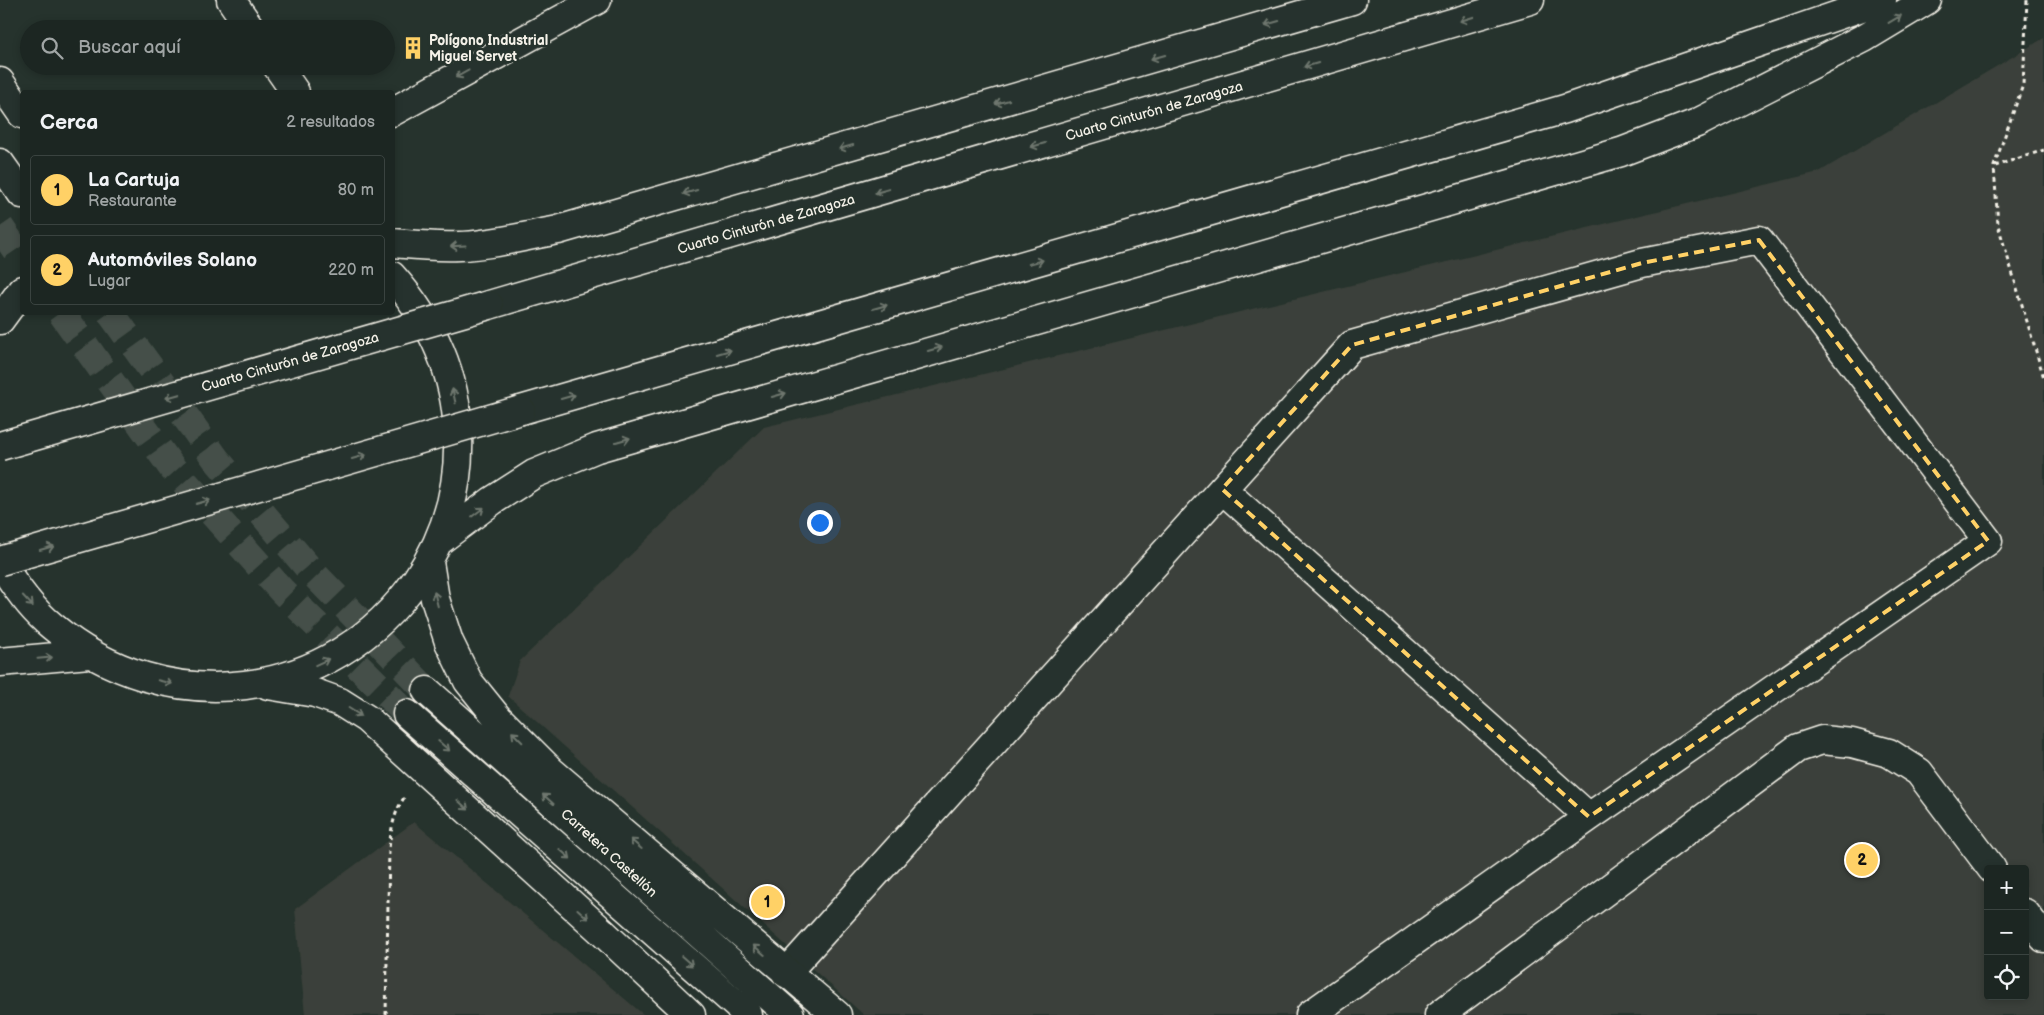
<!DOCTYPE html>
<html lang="es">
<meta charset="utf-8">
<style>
body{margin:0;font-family:"Balsamiq Sans",sans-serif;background:#252e2a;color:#f1f3f6}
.controls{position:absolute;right:15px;bottom:15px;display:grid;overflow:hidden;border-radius:5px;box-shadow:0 2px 8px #0003}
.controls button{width:45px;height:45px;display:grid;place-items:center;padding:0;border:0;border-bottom:1px solid #3a4340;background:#1c2622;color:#f1f3f6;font:25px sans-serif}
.you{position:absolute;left:819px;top:522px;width:18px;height:18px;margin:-12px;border:4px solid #fff;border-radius:50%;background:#1a73e8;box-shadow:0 0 0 8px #1a73e833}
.badge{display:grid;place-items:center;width:32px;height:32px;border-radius:50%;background:#ffd166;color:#111;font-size:16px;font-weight:700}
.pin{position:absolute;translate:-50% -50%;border:2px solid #fff;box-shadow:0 1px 5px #0006}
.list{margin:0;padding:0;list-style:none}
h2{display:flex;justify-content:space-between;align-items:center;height:65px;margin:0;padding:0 20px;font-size:21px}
h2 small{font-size:16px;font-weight:400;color:#a0a5a5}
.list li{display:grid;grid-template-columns:32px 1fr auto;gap:15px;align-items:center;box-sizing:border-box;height:70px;margin:0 10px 10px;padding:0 10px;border:1px solid #3a4340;border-radius:5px}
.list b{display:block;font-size:19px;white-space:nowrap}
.list p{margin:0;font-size:16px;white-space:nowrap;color:#a0a5a5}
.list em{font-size:16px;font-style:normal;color:#a0a5a5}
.icon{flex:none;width:28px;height:28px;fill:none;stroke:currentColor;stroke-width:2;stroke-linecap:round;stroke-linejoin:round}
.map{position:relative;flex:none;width:2044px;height:1015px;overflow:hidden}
.search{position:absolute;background:#1c2622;box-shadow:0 2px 8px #0003;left:20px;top:20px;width:375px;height:55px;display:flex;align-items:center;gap:12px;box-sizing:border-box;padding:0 18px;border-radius:28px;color:#a0a5a5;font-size:19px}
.panel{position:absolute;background:#1c2622;box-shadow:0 2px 8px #0003;left:20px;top:90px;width:375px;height:225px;border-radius:5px}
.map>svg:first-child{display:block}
.built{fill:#3b413a;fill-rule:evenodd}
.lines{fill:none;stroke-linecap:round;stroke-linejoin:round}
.highway-tunnel{stroke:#455049;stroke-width:28;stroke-dasharray:28 14;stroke-linecap:butt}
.minor-casing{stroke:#f4f1e8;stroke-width:31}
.highway-casing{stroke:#f4f1e8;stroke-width:31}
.path{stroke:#f4f1e8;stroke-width:3;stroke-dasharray:4 4;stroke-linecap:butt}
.minor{stroke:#26332d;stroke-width:28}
.highway{stroke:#26332d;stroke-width:28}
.highway-bridge-casing{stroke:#f4f1e8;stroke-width:31;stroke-linecap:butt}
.highway-bridge{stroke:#26332d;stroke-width:28}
.oneway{stroke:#6e766e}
.marked{fill:none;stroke:#ffd166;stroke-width:4;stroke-dasharray:10 6;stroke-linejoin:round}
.labels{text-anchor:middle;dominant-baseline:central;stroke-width:5;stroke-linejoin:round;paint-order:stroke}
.poi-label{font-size:14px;font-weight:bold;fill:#f4f1e8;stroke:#26332d;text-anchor:start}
.street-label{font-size:14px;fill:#f4f1e8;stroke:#26332d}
</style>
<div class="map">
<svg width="2044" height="1015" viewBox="0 0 2044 1015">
<rect width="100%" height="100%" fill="#26332d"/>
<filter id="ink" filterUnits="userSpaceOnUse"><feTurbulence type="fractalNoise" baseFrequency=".02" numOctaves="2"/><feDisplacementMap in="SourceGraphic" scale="10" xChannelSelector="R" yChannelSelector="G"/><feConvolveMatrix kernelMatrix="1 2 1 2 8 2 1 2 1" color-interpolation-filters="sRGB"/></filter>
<g filter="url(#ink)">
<path class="built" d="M2044 38V1015H864L508 696 520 661 764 427 1819 172ZM1988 869H2025V996H1988Z
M414 822 644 1015H305L295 909Z"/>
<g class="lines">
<path class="highway-tunnel" d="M0 227 22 259
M61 312 173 469 282 591 407 714
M110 312 216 459 311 571 427 691"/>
<defs>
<path id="minor" d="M231 0 251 29
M277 66 295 92
M0 82 22 114
M392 112 597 0
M1222 489 1589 817
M2025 913 2044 938
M786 973 1352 345 1642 263 1759 240 1988 541 1589 817 1310 1015
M1439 1015 1798 748 1822 740 1852 743 1889 753 1919 772 1992 869"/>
<path id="highway" d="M0 163 22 194
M392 243C415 245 436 247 459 246 492 245 526 236 558 230L1352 0
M489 305 1530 0
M0 320 22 290
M521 410 1565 109 1882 0
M439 541 492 501 534 474 597 448 1621 152 1697 123 1864 38 1927 0
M0 561C14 585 30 608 52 626 165 722 332 703 417 579 446 536 460 486 458 434 456 374 432 321 392 276
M429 562 435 599 449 642 468 681 497 717 551 771 837 1015
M0 662 89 654
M268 685 315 693 340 702 367 719 598 928 691 1015
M427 691 790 1015
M407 714 748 1015"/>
</defs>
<use href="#minor" class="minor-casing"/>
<use href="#highway" class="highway-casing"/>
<path class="path" d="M2027 0 2023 85 1994 166 1998 225 2044 378
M1995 166 2044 150
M386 1015 389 849C391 829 394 811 406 795"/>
<use href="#minor" class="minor"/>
<use href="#highway" class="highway"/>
<defs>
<path id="highway-bridge" d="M0 446 489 305
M0 561 521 410"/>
</defs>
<use href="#highway-bridge" class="highway-bridge-casing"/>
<use href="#highway-bridge" class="highway-bridge"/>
</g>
<defs><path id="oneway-shaft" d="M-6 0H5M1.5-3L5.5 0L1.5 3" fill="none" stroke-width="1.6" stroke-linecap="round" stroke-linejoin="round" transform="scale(1.25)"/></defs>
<g class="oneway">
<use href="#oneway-shaft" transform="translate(1467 19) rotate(163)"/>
<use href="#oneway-shaft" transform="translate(1895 19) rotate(-31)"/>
<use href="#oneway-shaft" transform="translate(1272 23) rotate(164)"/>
<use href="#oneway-shaft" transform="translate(1158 57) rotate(164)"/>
<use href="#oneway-shaft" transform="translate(1311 65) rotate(164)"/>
<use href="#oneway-shaft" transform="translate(462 74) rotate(151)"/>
<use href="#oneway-shaft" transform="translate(1002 102) rotate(164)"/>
<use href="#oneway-shaft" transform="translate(1038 145) rotate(164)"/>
<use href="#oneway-shaft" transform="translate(846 147) rotate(164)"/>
<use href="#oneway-shaft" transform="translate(882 191) rotate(164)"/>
<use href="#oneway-shaft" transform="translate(690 192) rotate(164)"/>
<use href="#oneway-shaft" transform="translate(458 246) rotate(177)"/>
<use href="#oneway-shaft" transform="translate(1036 262) rotate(-16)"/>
<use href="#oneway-shaft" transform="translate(880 307) rotate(-16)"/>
<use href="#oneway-shaft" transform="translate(935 349) rotate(-16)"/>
<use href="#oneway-shaft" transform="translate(724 352) rotate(-16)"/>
<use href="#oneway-shaft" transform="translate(779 395) rotate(-16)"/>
<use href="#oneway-shaft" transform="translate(173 396) rotate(164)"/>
<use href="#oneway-shaft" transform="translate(454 396) rotate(-102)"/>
<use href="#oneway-shaft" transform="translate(568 397) rotate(-16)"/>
<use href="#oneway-shaft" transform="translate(623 440) rotate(-16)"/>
<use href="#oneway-shaft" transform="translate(359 457) rotate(-16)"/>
<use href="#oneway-shaft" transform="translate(203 502) rotate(-16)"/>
<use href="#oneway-shaft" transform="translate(478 512) rotate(-37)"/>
<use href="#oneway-shaft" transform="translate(47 548) rotate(-16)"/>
<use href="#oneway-shaft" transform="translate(436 599) rotate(-104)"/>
<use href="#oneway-shaft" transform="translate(28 601) rotate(47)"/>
<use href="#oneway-shaft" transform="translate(45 658) rotate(-5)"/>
<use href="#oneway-shaft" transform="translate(322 662) rotate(-25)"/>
<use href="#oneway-shaft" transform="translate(165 682) rotate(14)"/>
<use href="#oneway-shaft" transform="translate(355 712) rotate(32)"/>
<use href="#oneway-shaft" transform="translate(517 737) rotate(-135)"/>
<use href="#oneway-shaft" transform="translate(444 746) rotate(41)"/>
<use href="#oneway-shaft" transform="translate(548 799) rotate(-138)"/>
<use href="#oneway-shaft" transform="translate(463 805) rotate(42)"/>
<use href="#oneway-shaft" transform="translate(636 844) rotate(-139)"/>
<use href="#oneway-shaft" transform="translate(565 854) rotate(41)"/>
<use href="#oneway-shaft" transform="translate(583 914) rotate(42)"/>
<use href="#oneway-shaft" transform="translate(759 950) rotate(-139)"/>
<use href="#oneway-shaft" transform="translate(687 961) rotate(41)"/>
</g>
</g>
<path class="marked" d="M1759 240 1988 541 1589 817 1222 489 1352 345 1642 263Z"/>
<defs>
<symbol id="building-bare" viewBox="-9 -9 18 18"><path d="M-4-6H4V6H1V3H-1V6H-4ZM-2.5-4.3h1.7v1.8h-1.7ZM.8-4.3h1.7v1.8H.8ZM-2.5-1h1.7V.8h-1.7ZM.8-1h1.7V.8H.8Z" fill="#ffd166" stroke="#26332d" stroke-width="2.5" paint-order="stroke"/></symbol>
</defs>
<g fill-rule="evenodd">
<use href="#building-bare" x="397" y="32" width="32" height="32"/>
</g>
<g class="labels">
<g class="poi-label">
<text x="429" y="40">Polígono Industrial<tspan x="429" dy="16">Miguel Servet</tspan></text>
</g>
<g class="street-label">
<text transform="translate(1154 111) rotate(-16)">Cuarto Cinturón de Zaragoza</text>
<text transform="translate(766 224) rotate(-16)">Cuarto Cinturón de Zaragoza</text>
<text transform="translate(290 362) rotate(-16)">Cuarto Cinturón de Zaragoza</text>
<text transform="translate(609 853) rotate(42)">Carretera Castellón</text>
</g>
</g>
</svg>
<div class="controls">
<button>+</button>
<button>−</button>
<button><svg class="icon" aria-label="locate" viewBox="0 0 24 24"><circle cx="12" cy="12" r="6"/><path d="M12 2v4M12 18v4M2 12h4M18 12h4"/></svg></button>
</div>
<div class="you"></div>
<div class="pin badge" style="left:767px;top:902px">1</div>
<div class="pin badge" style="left:1862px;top:860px">2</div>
<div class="search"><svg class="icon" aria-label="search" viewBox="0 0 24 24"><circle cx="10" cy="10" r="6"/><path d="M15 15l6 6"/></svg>Buscar aquí</div>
<section class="panel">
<h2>Cerca<small>2 resultados</small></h2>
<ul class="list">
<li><span class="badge">1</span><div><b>La Cartuja</b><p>Restaurante</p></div><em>80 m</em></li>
<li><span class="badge">2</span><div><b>Automóviles Solano</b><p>Lugar</p></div><em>220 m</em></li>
</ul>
</section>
</div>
